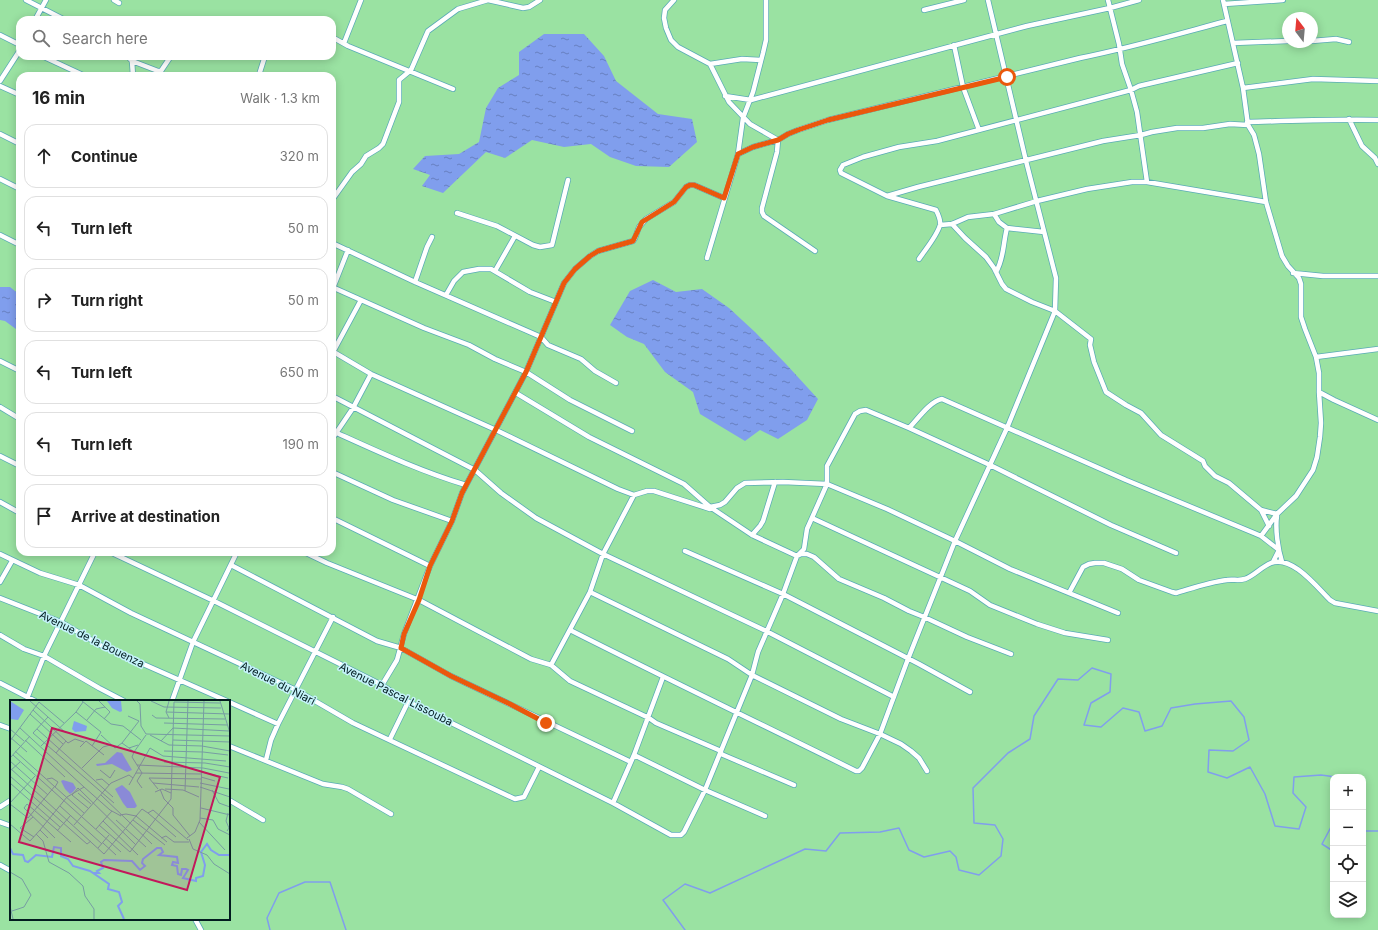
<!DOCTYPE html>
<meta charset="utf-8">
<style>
body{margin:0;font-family:Inter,sans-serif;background:#f2f2f2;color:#222}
.controls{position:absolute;right:12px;bottom:12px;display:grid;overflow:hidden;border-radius:8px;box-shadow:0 2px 10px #0003}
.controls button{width:36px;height:36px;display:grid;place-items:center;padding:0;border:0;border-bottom:1px solid #e0e0e0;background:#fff;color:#222;font:20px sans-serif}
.compass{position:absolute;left:1282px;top:12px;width:36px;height:36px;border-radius:50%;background:#fff;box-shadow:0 2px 10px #0003;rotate:344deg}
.stop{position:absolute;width:12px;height:12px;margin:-9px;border:3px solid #ea580c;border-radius:50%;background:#fff}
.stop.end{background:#ea580c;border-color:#fff;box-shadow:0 1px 4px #0008}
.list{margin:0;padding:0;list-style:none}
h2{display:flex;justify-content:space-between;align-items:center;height:52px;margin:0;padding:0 16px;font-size:17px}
h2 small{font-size:13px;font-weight:400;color:#767676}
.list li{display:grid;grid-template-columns:26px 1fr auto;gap:12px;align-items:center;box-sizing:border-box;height:64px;margin:0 8px 8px;padding:0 8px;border:1px solid #e0e0e0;border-radius:12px}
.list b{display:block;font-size:15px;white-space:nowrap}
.list em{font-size:13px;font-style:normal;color:#767676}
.icon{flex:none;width:22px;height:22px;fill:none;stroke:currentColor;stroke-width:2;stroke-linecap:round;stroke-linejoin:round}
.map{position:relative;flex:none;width:1378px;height:930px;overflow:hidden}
.search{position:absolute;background:#fff;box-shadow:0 2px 10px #0003;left:16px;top:16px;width:320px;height:44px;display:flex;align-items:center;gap:10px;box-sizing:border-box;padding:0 14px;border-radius:12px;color:#767676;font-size:15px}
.panel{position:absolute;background:#fff;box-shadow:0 2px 10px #0003;left:16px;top:72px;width:320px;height:484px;border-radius:12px}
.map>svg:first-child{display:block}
.grass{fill:#9ae2a2;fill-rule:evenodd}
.water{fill:url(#water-ripples)}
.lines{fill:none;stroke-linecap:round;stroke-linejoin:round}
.stream{stroke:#809eed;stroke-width:1.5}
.street-casing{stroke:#5aabb6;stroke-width:6}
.street{stroke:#fff;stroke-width:4.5}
.route{stroke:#ea580c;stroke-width:5}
.labels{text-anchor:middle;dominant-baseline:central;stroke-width:3;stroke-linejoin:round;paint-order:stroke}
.street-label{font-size:11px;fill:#031c20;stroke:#c4f3fa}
.inset-river{fill:none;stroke:#809eed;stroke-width:2}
.inset-road{fill:none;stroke:#779da3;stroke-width:1}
.view{fill:#c2185b;fill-opacity:0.15;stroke:#c2185b;stroke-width:2}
.inset-edge{fill:none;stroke:#031c20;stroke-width:2}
</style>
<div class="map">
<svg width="1378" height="930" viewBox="0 0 1378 930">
<defs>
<pattern id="water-ripples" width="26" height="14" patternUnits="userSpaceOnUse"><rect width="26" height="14" fill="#809eed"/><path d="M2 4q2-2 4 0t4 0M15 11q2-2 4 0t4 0" fill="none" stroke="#6780c0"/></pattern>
</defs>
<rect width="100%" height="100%" fill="#c4f3fa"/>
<path class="grass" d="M0 0H1378V930H0ZM1288 18H1312V42H1288ZM20 20H332V56H20ZM20 76H332V552H20ZM11 701H229V919H11ZM1333 777H1363V915H1333Z"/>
<path class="water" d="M544 34H584L604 56 616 81 658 114 692 119 697 142 669 167 636 166 610 157 591 144 564 147 532 140 505 158 486 152 443 193 422 186 430 175 413 169 425 156 459 154 479 142 486 108 498 88 519 75V52Z
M653 280 676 292 702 289 729 308 755 332 786 364 818 399 807 420 778 439 760 430 745 441 700 414 693 392 665 372 644 344 627 337 610 325 630 291Z
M0 287H10L20 295V332L5 321 0 320Z"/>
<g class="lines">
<path class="stream" d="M1333 804 1331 827 1322 844 1333 851
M1363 831H1378
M270 930 267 918 279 893 305 882H330L346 930
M685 930 663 900 685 884 710 893 805 849 826 851 840 833 880 832 899 828 909 850 924 857 950 851 956 857 959 870 979 875 1001 856 1003 839 995 825 974 823 973 788 1008 753 1030 739 1034 716 1058 679 1078 680 1092 668 1111 674 1110 692 1091 703 1084 725 1101 727 1123 708 1139 712 1145 731 1162 726 1171 708 1195 704 1231 701 1244 717 1249 740 1233 751 1209 750 1208 772 1227 778 1250 767 1265 794 1275 826 1299 829 1306 807 1293 793 1294 777 1321 775 1336 777"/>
<defs>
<path id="street" d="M26 0 65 20
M114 0 119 3
M674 0 665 10 664 18 666 28 671 40 678 47 710 64 729 102 750 124 778 140 777 152 762 208V212L764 216 815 251
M1108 0 1119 44 1122 64 1131 90 1137 112 1147 182
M1223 0 1243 88 1248 125 1254 135 1259 154 1266 202 1282 256 1288 266 1299 278 1301 284V317L1305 329 1316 357 1319 373V392L1321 423 1320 437 1317 457 1313 470 1296 496 1277 514 1261 536
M1224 4 1283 0
M924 10 964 0
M35 20 46 0
M0 35 20 45
M332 37 348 46 453 89
M1312 41 1336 39 1349 42
M344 43 361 0
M1233 43 1288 41
M954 45 963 87 979 130
M42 56 85 76
M127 56 132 61 158 71H161L171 56
M132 61 133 76
M710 64 742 59 761 60
M259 75 265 56
M0 81 20 50
M0 86 20 95
M1243 88 1313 79 1378 81
M725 96 751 100 1027 26 1110 8 1139 0
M1349 119 1362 146 1375 158 1378 164
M1247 122C1291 121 1334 119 1378 120
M0 134 20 144
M738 154 753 147 778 140 788 134 798 130 828 120 1080 58C1130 48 1178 34 1227 21
M0 179 20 189
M887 196 918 187 1103 141 1141 135 1152 132 1177 128H1203L1230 124 1248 125
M332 200 352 172 361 164 366 156 379 148 383 144 399 102V80L411 70 428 31 458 9 488 0 523 8 529 7 540 0
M457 213 497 226 533 245 540 247 552 245 568 180
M994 214 1037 201 1087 189 1132 182H1147L1266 202
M952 224 965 238 986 257 994 268 1002 284 1006 289 1032 302 1055 311 1091 339 1090 345 1094 362 1106 392 1126 405 1141 413 1161 435 1203 461 1205 466 1215 476 1229 483 1261 510 1269 526
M940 225 952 224 968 217 994 214 999 222 1007 228 1044 232
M0 235 20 245
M332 243 415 282 541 337 548 345 581 359 595 371 616 383
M707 258 738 154 743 118 753 92 763 53 766 40V0
M919 259C925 250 937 236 940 225 941 220 938 214 936 210L887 196 841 173 840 170 843 165 863 157 899 147 937 141 1131 90 1139 86 1238 63
M495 271 515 236
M996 272C1004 259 1003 243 1007 228
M1293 273 1323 276H1378
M415 282 427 247 432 237
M332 287 424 328 469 345 495 359 526 372 570 400 632 431
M333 288 348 250
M446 295 454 281 463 272 479 269H491L530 292 556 302
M332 351 371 374 496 430 618 489 634 495 647 491H654L710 509
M333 352 361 300
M1316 357 1378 349
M0 361 20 371
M1319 392 1334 400 1378 420
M516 393 589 437 684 484 710 507 752 535 797 556 801 554H807L814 557 839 579 884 598 909 611 924 617 967 637 1011 654
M332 396 475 470 501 493 536 518 603 554 766 631 894 697
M0 407 20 419
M909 428 990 465 1111 525 1176 553
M337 433C379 452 422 472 466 485
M332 439 353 408 371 374
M0 456 20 466
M332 472 393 500 452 521
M0 502 20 513
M710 507 720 505 725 502 737 488 745 483 783 482 827 484 887 509 955 541 1010 569 1118 613
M1261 510 1277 514
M1277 516C1275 529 1278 549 1282 562
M332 518 430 566
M812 518 970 591 990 605 1037 624 1065 633 1108 640
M752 535 760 526 763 521 775 482
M685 551 783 594 919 664 970 692
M110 552 214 601 382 685 401 698 613 803 671 835H681L684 832 705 790 752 675 758 652 783 594 797 556 804 549 807 529 827 484V466L855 414 860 411 866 410 909 428C917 420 930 401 942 399L1126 480 1254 533 1261 536 1279 550
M304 552 327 563 419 600 531 659 551 665 570 681 649 718 656 723 721 751V754L728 757 794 785
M0 554 40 573 79 585 131 613 296 690 353 723 515 799 524 797 539 767
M1273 562 1279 550
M231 565 377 641 401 648 451 676 631 762
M0 582 12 561
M590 592 603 554 634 495
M1069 593 1083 567 1089 564 1095 563H1104L1122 569 1139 580 1172 592 1176 593C1193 588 1210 582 1227 580 1233 579 1239 581 1245 579 1254 576 1261 567 1271 563 1292 555 1316 586 1330 600L1335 603 1378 611
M0 598 61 622 100 645 227 701
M570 630C665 678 761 724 856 771H859L862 768 880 734 908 659 955 541 1007 428 1055 311 1056 278 1026 161 988 0
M0 635 24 649 44 656 99 688 124 701
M551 665 590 592 728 659 752 675 841 719 880 734 901 744 911 751 919 758 927 771
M0 683 35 701
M382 685 397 660 404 634 430 566 452 521 462 493 526 372 564 283 575 269 590 256 598 251 633 241 635 238 639 227 646 219 674 202 686 187 690 185H694L724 198
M26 701 44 656 95 552
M172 701 193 642 237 552
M229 702 278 724
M0 725 11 729
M390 739 408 702
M229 746 323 784 342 787 348 789 391 814
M634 755 705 790 765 816
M266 760 271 740 278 724 333 617
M229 800 263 820
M613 803 634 755 663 677
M0 807 11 800
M0 822 11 826
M0 865 11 871
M195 919 201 930"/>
</defs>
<use href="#street" class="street-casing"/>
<use href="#street" class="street"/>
</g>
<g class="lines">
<path class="route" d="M546 723 510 704 451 676 401 648 404 634 419 600 430 566 452 521 462 493 526 372 564 283 575 269 590 256 598 251 633 241 642 222 674 202 686 187 690 185H694L724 198 738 154 753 147 778 140 788 134 798 130 828 120 1007 77"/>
</g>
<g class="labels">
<g class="street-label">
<text transform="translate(92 639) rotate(26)">Avenue de la Bouenza</text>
<text transform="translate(278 683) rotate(27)">Avenue du Niari</text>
<text transform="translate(396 694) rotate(27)">Avenue Pascal Lissouba</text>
</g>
</g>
<g transform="translate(10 700)">
<rect width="220" height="220" fill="#c4f3fa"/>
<path d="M0 1H220V219H0Z" fill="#9ae2a2"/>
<path d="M0 1 14 10 8 20 0 19ZM97 1H111L112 11 110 12 102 8ZM64 21 77 26 76 31 65 32 62 29ZM107 52 112 53 122 70 117 72 102 64 87 66 86 64 95 63ZM53 80 63 83 66 88 63 92 60 94 55 89 51 81ZM112 85 120 92 127 106 125 108H117L113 103 105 89Z" fill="#809eed"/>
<path class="inset-river" d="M0 148 3 154 13 155 15 161 18 162 26 155 42 157 44 147 51 148V156L58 159 63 166 80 171 99 184 98 189 109 192 112 202 108 206 114 219M83 173H89L87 171 93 168 91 162 94 160 122 161 130 170 135 166 132 163 133 159 147 148H151L153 152 149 155 167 157 168 163 163 162 162 165 167 166 168 174 171 175 172 169H176L178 170 173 178 186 181V178L193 176 195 165 191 152 197 144 201 150 209 155H220"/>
<path class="inset-road" d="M20 1 38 17 23 33M72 1 101 24 113 26 131 40M89 1 100 12 94 19M127 1 130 4 131 26 136 34 220 36M141 1 154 7 211 8M210 1 220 33M29 2 54 23M23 10 58 43 65 39 74 42M66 12 91 32 82 46M156 12 220 14M20 14 53 44M142 15 146 18 215 19M118 16 129 21M38 17 56 33M159 18 156 12 159 1M77 20 86 9 95 7M154 23 217 25M10 28 74 87 100 110 111 116M0 29 14 41M27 29 103 97M23 33 104 103M91 35 105 48 112 43 119 48 128 45M140 35 159 45 192 46 220 51M0 37 17 52M15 40 55 77M163 40 220 42M0 41 29 2M151 41 163 28 219 31M112 43 129 21M31 46 66 12 73 2M70 47 76 41 94 55M119 48 124 52 122 57 132 73 127 81 132 88M5 51 74 113M154 51 193 52 218 55M124 52 136 35M46 53 56 41M3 55 111 152M0 58 20 36M0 61 38 95M154 62 195 63 220 67M127 65 193 68 219 73M0 68 94 154 132 109 138 113 143 110 178 140M72 68 93 47 100 45M90 70 100 78 105 70M0 71 10 62M191 72 218 78M126 73 191 74M0 76 77 144 81 141M191 77 205 81M139 78 191 79M139 78 148 89M37 79 42 78 48 82 45 87M86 80 92 79 99 85M0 83 50 127M143 83 189 87M190 83 219 89M119 85 140 48 153 56 216 61M190 87 220 97M150 89 154 99 163 108V115L180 136M155 89 173 90 189 97M202 90 209 103 220 107M175 91 178 1M145 92 152 89 161 93M68 93 81 104M62 95 68 88 126 145M62 95 78 108M91 95 142 144M0 103 25 76M0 104 18 118M17 104 61 142M17 104 14 108 45 138M50 106 92 144M191 108 220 115M138 113 166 137M110 115 116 114 126 116 157 142M23 117 10 128 24 137M18 118 45 86M190 118 203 120 208 129 220 135M106 120 136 147M123 120 155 145M93 121 102 111M189 122 215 150M0 124 20 141 30 130M64 125 101 83 119 75 123 78M89 125 120 152 161 99 164 2 210 3M86 129 93 121 128 155M47 131 61 115M217 131 219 128 216 121 218 113M26 134 33 141 39 162 59 173 73 186 75 196 84 209V219M38 138 30 130 57 97 74 87M151 138 156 136 164 142H179M177 138 185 132 190 120 194 1M179 139 183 149 197 155 204 164 220 174M93 143 106 155M88 148 99 135M0 172 12 179 21 195 14 207 2 211M0 206 3 219"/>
<path class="view" d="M42 28 210 77 177 190 9 142Z"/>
<rect width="220" height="220" class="inset-edge"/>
</g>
</svg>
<div class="controls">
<button>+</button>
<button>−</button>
<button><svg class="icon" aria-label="locate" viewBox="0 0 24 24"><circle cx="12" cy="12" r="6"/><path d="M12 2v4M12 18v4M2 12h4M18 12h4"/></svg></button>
<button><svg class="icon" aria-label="layers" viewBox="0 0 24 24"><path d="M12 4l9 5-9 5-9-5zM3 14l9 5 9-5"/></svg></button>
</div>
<svg class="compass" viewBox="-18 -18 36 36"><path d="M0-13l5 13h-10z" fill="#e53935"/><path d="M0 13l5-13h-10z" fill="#767676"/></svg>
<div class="stop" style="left:1007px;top:77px"></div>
<div class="stop end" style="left:546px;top:723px"></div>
<div class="search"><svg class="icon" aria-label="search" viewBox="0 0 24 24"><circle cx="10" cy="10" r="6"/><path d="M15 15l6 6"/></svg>Search here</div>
<section class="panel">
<h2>16 min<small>Walk · 1.3 km</small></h2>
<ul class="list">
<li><svg class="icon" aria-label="ahead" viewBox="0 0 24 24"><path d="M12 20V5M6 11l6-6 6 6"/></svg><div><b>Continue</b></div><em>320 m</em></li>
<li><svg class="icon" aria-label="left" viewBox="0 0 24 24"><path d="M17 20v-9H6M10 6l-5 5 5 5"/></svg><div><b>Turn left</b></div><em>50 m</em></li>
<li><svg class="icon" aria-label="right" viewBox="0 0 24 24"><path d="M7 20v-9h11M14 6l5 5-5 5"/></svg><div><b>Turn right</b></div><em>50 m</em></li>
<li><svg class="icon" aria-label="left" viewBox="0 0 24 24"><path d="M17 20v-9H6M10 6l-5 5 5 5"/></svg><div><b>Turn left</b></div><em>650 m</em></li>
<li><svg class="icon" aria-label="left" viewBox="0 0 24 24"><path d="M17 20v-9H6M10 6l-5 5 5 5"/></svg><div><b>Turn left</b></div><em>190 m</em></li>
<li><svg class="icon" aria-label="arrive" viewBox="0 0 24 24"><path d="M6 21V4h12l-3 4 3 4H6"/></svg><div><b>Arrive at destination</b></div></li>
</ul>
</section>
</div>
